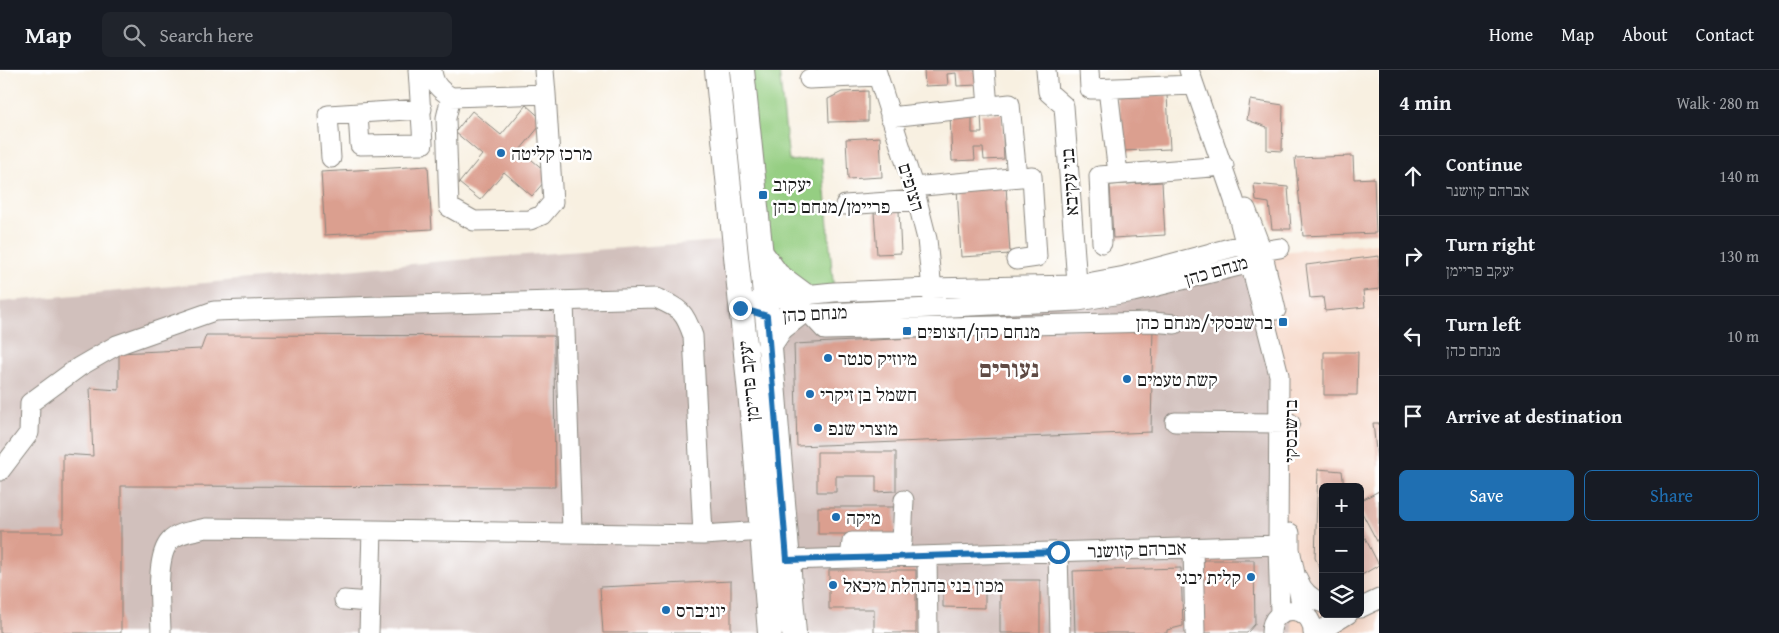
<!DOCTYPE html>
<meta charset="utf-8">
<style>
body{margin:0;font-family:"Gentium Book Plus","Frank Ruhl Libre",serif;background:#20242c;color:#f1f3f6}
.controls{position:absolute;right:15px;bottom:15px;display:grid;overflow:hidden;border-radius:8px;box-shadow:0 5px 20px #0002}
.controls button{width:45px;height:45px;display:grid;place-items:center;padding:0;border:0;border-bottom:1px solid #363941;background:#171b24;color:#f1f3f6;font:25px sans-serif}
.stop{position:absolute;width:15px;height:15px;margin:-11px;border:4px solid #1f6fb2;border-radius:50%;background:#fff}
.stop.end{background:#1f6fb2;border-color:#fff;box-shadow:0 1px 5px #0008}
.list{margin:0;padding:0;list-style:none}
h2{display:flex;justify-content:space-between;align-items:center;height:65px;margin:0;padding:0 20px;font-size:21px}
h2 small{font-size:16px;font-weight:400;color:#9ea1a6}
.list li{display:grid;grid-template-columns:32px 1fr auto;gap:15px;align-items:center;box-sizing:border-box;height:80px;padding:0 20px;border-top:1px solid #363941}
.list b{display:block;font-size:19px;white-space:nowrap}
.list p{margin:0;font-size:16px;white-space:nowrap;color:#9ea1a6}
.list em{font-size:16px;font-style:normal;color:#9ea1a6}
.actions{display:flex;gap:10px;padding:15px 20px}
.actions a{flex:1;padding:11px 0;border:1px solid #1f6fb2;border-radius:8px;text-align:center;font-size:18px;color:#1f6fb2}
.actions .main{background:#1f6fb2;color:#fff}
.icon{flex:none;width:28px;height:28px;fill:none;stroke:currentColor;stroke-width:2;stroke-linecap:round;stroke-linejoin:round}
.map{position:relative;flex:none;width:1379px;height:563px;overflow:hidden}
header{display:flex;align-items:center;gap:30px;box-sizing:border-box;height:70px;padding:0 25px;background:#171b24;border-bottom:1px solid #363941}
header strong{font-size:24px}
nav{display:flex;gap:28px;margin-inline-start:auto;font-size:18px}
.search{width:350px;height:45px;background:#20242c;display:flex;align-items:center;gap:12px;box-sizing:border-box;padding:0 18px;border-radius:8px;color:#9ea1a6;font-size:19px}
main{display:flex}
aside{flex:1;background:#171b24}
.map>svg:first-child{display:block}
.built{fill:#f5d3c1;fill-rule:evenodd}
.industrial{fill:#d1c0bc}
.green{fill:#95ce82;stroke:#58754f}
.building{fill:#db9f8f}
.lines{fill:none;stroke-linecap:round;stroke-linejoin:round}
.minor-casing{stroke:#8a867e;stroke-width:21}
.major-casing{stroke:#8a867e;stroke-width:26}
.minor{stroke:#fff;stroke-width:19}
.major{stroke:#fff;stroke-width:24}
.route{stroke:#1f6fb2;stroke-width:6}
.poi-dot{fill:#1f6fb2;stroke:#fff;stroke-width:2}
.labels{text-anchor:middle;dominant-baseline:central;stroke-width:5;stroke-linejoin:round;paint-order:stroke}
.poi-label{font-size:19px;fill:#1c1c1c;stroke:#fff;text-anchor:start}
.street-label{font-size:19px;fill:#1c1c1c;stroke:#fff}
.district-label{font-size:24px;font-weight:bold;fill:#5f4a44;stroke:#fff}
</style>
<header>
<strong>Map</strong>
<div class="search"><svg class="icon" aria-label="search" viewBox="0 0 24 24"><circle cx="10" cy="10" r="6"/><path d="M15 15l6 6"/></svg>Search here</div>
<nav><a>Home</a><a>Map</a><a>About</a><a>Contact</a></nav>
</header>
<main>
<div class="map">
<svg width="1379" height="563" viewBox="0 0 1379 563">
<rect width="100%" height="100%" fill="#fff"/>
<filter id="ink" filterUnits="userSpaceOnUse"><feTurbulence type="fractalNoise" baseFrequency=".02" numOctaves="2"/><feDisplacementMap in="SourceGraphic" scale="10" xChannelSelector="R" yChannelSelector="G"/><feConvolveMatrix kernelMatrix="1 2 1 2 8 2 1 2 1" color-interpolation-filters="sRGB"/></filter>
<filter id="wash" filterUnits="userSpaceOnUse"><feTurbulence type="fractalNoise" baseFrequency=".0096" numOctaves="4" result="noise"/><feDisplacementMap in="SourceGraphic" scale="20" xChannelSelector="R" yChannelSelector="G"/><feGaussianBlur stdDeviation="1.12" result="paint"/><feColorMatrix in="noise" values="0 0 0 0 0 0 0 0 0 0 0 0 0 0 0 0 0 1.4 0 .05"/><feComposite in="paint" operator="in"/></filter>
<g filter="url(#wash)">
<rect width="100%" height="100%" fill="#f8f0e1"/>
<path class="built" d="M1379 173V563H1293L1249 185ZM1323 417H1360V544H1323Z"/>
<path class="industrial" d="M747 169 755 238 1077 222 1249 185 1266 248 1283 475 1293 563H0V232L444 191Z"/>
<path class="green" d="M742 0H779L789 91 822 88 834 222 765 229Z"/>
<g id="blocks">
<path class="building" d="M924 0H976L977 15 957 16 956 3 947 4 948 15 925 16Z
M868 21V51L829 52 828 29 842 22Z
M1167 25 1170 79 1122 81 1118 28Z
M1250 30 1283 35 1282 81 1267 80V57L1247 50Z
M526 35 544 51 520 80 550 105 532 126 504 102 480 130 459 113 482 85 455 62 472 41 501 65Z
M972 43V63H982L981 44H1002L1004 89 984 90 983 78H974L975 90 952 91 950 44Z
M880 67 882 107 848 109 846 69Z
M1353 86 1354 109 1374 108 1376 163 1303 166 1295 88Z
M428 96 432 159 325 165 321 102Z
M1162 112 1165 165 1113 168 1110 115Z
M1254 114 1288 117 1291 159H1272L1269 133 1256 131Z
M1006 115 1010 184 961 187 957 118Z
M899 141 901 183 877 184 874 142Z
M1379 186V219L1363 221 1365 237 1325 241 1323 227 1310 228 1306 195Z
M1153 256 1151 362 797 376 794 274Z
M206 265 554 266 555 417 121 416V563H0V462H63V384L93 386 90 318 119 320V283L201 279Z
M1324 282H1358L1357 325H1324Z
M1373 353H1379V398H1378Z
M817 382H896V421L876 422V406H836V422H817Z
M1318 399 1342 401 1344 417H1323V504L1315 488Z
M1379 421V475L1360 439V431Z
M818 437H895V464H818Z
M1360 458 1379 495 1360 506Z
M1202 490H1254L1255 554 1247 563H1202Z
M1181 498 1183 556 1167 560V563H1075L1073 501Z
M829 500H916V563H874V539H829Z
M1000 510H1040V563H1000Z
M731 511V563H603L600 517Z
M943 513H985V538L943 537Z"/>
</g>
</g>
<g filter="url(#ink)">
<use href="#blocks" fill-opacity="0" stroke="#8a867e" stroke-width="1"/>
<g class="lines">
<defs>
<path id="minor" d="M432 0C433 14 440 20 451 27L546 24 544 0
M876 0 915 122 927 169 933 230
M985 0 988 37
M1046 0 1048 22 1064 36 1078 227
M1089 0 1090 19 1194 15
M1189 0 1234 130 1279 305 1278 475 1280 543
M809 9 878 6
M1108 19 1118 104
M451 27 446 48 449 137 474 151 530 150 542 145 553 132 546 24
M358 44 360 75 423 74 418 0
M890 47 1010 34 1017 107
M331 88 328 45 422 39
M913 117 1032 106 1037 187 1016 190
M845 135 917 130
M1246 139 1262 181 1276 240
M1102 173 1099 106 1224 96
M564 232 572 461
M753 233 765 229 834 222 931 218 1076 215 1125 206 1245 174 1262 181 1280 178
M810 244 825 260 1152 252 1175 254
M785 245 1078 231 1133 222 1251 193 1259 184
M1175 352 1290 353
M0 401 29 363 30 333 79 297 117 275 214 241 656 228C680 239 684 240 693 266L703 465
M1290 463V479L1303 543
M1193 478 1195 563
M1058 482 1060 563
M927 486 928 563
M850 488 852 472H902L904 430
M787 490 1278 475
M1298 509C1302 521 1311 529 1323 533
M344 530 369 532
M1360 538 1379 529
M161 563C161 540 154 488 170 471 178 462 194 461 206 458L372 460
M369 563 372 460 703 465 763 461
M1271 563C1271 533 1313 533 1313 563
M1317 563 1348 544"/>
<path id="major" d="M717 0 754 362 770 563
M742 0 768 254 794 563
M761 183 777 205 804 225
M769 276 781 258 799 244"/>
</defs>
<use href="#minor" class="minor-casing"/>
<use href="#major" class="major-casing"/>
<use href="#minor" class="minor"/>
<use href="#major" class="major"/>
</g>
</g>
<g class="lines" filter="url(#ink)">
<path class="route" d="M740 238 767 246 787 490 1058 482"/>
</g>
<g class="poi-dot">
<circle cx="501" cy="83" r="5"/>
<rect x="758" y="120" width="10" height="10" rx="2.5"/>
<rect x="1278" y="247" width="10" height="10" rx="2.5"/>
<rect x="902" y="256" width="10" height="10" rx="2.5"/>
<circle cx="828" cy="288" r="5"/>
<circle cx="1127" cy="309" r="5"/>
<circle cx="810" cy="324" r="5"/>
<circle cx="818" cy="358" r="5"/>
<circle cx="836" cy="447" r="5"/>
<circle cx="1251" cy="507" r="5"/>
<circle cx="833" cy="515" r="5"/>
<circle cx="666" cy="540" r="5"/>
</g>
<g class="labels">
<g class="poi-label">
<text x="511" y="83">מרכז קליטה</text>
<text x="773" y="114">יעקוב<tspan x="773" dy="22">פריימן/מנחם כהן</tspan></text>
<text x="1273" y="252" text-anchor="end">ברשבסקי/מנחם כהן</text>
<text x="917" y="261">מנחם כהן/הצופים</text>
<text x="838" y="288">מיוזיק סנטר</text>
<text x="1137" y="309">קשת טעמים</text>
<text x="820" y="324">חשמל בן זיקרי</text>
<text x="828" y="358">מוצרי שנפ</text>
<text x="846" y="447">מיקה</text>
<text x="1241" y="507" text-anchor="end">קלית יבגי</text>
<text x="843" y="515">מכון בני בהנהלת מיכאל</text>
<text x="676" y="540">יוניברס</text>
</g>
<g class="street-label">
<text transform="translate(1069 112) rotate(-94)">בני עקיבא</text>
<text transform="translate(912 117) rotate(73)">הצופים</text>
<text transform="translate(1216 200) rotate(-16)">מנחם כהן</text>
<text transform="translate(815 243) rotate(-3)">מנחם כהן</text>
<text transform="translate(748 311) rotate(-96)">יעקב פריימן</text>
<text transform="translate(1290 361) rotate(-90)">ברשבסקי</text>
<text transform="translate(1137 479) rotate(-2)">אברהם קזושנר</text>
</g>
<g class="district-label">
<text x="1009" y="298">נעורים</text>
</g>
</g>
</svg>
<div class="controls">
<button>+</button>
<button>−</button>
<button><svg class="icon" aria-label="layers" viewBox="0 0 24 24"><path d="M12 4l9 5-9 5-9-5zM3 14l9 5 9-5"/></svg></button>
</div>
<div class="stop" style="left:1058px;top:482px"></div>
<div class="stop end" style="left:740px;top:238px"></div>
</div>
<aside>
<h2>4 min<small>Walk · 280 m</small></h2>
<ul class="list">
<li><svg class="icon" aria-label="ahead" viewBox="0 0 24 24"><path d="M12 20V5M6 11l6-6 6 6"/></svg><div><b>Continue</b><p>אברהם קזושנר</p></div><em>140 m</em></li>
<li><svg class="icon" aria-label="right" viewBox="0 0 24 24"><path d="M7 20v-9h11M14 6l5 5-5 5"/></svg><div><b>Turn right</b><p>יעקב פריימן</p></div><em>130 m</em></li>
<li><svg class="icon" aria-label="left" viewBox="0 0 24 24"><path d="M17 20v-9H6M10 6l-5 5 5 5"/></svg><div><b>Turn left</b><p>מנחם כהן</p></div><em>10 m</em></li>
<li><svg class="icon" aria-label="arrive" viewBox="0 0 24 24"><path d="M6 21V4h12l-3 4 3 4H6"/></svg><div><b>Arrive at destination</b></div></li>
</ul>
<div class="actions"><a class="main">Save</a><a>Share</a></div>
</aside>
</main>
